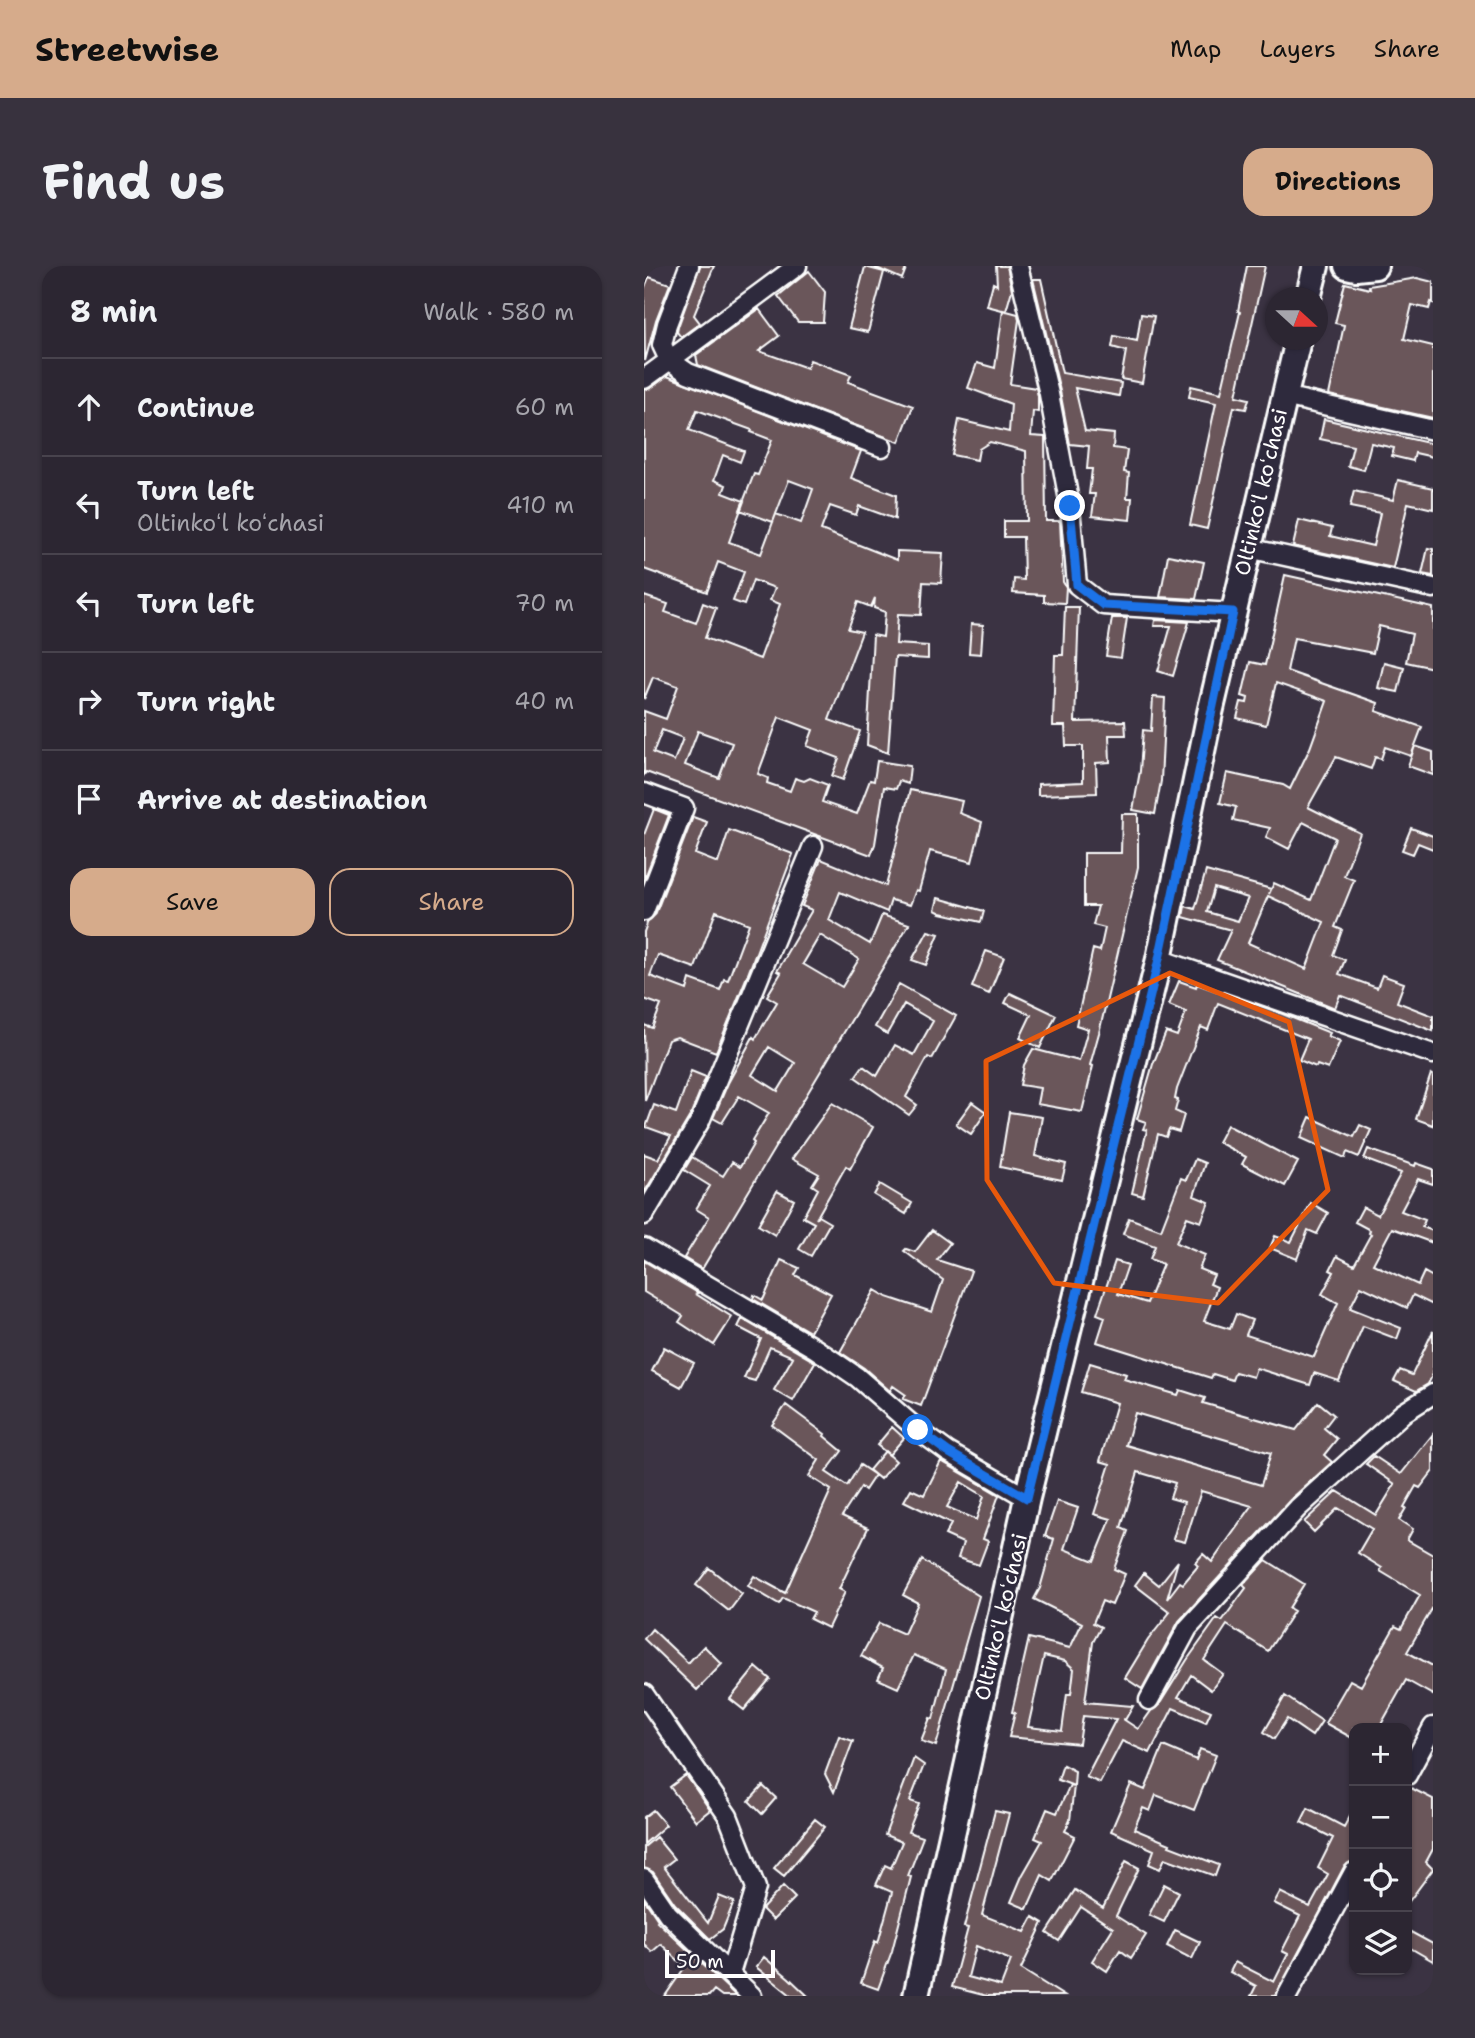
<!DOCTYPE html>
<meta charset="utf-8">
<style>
body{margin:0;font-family:"Shantell Sans",sans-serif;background:#38323e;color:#f1f3f6}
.controls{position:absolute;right:21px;bottom:21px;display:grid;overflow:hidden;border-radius:14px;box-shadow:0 2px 5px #0004}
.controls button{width:63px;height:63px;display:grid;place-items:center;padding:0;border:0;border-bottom:2px solid #48434d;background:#2c2632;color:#f1f3f6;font:35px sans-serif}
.compass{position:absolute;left:621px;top:21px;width:63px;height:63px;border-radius:50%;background:#2c2632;box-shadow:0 2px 5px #0004;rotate:111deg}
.scale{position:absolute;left:21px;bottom:18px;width:110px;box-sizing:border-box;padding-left:7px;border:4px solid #fff;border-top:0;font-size:19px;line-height:24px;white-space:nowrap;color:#fff;-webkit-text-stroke:5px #2f2a3d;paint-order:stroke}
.stop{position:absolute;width:21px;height:21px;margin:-16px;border:5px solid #1a73e8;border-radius:50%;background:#fff}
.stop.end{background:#1a73e8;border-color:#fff;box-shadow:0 2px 7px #0008}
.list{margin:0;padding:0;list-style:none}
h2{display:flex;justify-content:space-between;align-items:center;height:91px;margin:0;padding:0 28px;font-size:30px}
h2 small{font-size:23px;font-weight:400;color:#a6a5ac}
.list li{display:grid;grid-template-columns:46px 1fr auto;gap:21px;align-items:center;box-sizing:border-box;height:98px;padding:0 28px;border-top:2px solid #48434d}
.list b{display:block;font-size:26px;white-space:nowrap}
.list p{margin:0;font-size:23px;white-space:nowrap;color:#a6a5ac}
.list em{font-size:23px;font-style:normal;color:#a6a5ac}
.actions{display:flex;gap:14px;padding:21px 28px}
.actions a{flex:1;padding:16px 0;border:2px solid #d6ab8b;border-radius:21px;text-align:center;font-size:24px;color:#d6ab8b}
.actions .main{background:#d6ab8b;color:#111}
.icon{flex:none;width:38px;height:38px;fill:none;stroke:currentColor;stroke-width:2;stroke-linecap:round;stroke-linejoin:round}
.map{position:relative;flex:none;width:789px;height:1730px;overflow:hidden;border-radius:21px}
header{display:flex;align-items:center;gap:42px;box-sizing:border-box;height:98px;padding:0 35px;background:#d6ab8b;color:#111}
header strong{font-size:33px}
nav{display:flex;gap:38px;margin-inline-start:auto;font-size:24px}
.intro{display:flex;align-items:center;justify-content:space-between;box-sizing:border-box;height:168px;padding:0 42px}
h1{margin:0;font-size:49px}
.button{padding:18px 32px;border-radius:21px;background:#d6ab8b;color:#111;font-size:24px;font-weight:700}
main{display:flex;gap:42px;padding:0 42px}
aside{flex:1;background:#2c2632;border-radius:21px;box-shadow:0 2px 5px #0004}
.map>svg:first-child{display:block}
.building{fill:#6b565a;stroke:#fff;stroke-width:2;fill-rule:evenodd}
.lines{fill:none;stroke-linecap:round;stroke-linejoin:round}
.street-casing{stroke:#fff;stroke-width:23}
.secondary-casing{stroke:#fff;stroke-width:30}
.street{stroke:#2f2a3d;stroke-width:18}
.secondary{stroke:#2f2a3d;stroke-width:24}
.route{stroke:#1a73e8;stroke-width:9}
.marked{fill:none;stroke:#e8590c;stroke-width:5;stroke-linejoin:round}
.labels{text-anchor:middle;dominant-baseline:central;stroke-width:5;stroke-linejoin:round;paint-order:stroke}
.street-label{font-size:21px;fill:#fff;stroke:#2f2a3d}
</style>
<header>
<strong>Streetwise</strong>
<nav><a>Map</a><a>Layers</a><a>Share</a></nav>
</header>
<div class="intro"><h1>Find us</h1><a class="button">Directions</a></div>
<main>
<aside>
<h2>8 min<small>Walk · 580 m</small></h2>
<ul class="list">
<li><svg class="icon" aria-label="ahead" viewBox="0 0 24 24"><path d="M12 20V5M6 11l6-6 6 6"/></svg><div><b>Continue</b></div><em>60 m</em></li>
<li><svg class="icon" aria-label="left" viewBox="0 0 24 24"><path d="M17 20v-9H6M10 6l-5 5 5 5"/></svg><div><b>Turn left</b><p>Oltinkoʻl koʻchasi</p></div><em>410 m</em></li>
<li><svg class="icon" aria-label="left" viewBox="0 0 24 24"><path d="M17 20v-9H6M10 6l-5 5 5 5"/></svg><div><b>Turn left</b></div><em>70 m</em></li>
<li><svg class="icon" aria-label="right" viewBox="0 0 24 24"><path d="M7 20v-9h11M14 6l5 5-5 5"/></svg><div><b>Turn right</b></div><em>40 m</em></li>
<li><svg class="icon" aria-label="arrive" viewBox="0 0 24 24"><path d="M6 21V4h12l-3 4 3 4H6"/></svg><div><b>Arrive at destination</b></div></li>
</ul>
<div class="actions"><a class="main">Save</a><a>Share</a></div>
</aside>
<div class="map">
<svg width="789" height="1730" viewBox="0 0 789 1730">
<rect width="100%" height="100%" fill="#3b3343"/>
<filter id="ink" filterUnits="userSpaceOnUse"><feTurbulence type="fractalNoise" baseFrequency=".0143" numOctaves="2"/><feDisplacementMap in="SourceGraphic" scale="14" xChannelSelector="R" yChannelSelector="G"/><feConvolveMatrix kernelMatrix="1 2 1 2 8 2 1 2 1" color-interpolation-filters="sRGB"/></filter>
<g filter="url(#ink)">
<path class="building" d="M56 0H70L50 49 56 57 37 71 33 66 34 61Z
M228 0H263L258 13Z
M352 0H363L368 24 362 45 343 40 349 17 353 19Z
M603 0H621L592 130 605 133 602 143 590 141 563 263 546 259 572 137 545 131 547 120 577 127 596 46 594 45Z
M221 1 240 6 224 66 205 62Z
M165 5 181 26 179 56H154L134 30Z
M5 11 26 18 12 54 1 95 0 23Z
M773 12 789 16V37L787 36 785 43 768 39 760 73 789 80V152L685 129 700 59 691 57 701 17 726 23 725 20Z
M389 13H397L418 107 477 117 475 130 431 122 441 165 470 168 469 182 483 184 480 206 485 207 483 232H488L486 254 448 250 451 228H445L448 203H443L445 180 426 178 416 125Z
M115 43 135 70 115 85 163 102 166 94 207 109 204 116 269 140 255 176 54 99 52 89Z
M359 44 374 48 375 54 366 118 392 122 394 130V146L389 145 387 170 401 171 402 255H416L419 316 422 321 421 337 400 336V329L369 327 370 313 380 314 379 271H360V255H383L382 185 346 176 335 183 333 194 308 189 315 154 365 166 367 138 324 122 333 97 351 102Z
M497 48 510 50 498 117 477 113 482 85 468 81 470 70 493 75Z
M23 110 217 185 207 212 252 229 251 253 215 240 212 249 186 240 177 264 253 294V285L299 287 297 317 279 316 277 349 254 348 252 378 284 380V393L251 391 244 487 223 479 229 369 239 371 241 346 230 342 231 332 227 341 214 336 204 363 218 366 185 454 216 465 199 514 188 510 195 492 163 480 169 464 135 451 114 508 124 512 123 517 146 525 151 512 160 515 166 512 184 519 178 536 213 548 226 514 230 515 233 495 266 500 264 518 255 515 252 523 240 521 231 578 227 589 2 506 0 509V445L22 453 34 420 9 411 0 433V330L24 338 21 346 52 357 59 337 72 342 61 372 116 393 136 338 126 334 131 322 109 314 100 339 89 335 100 306 74 296 63 326 0 303V124L7 122ZM53 144 108 164 107 166 128 174 114 209 110 208 96 244 129 256 145 214 169 223 157 257 132 248 117 288 85 276 100 235 79 227 82 219 70 214 79 189 96 196 100 185 45 164ZM18 464 39 472 30 495 9 487ZM54 465 88 477 75 512 41 499Z
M680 153 789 178V191L771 187 769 195 748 190 750 182 727 177 720 204 704 200 709 180 676 173Z
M754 214 789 222V243L764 237 749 302 649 280 655 254 688 262 686 270 729 280 736 247 706 241 710 225 749 234Z
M784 282 789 283V310L778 308Z
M524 289 560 296 552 333 516 331Z
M641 309 789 342V402L762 396 768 368 735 360 729 387 650 372 643 405 734 437 732 445 778 461 767 490 741 481 737 493 731 491 727 503 692 491 664 541 716 567 700 610 710 614 691 661 698 664 689 689 701 694 695 708 733 722 738 709 760 717 753 736 789 750V765L696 729 691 742 573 694 587 664 539 651 541 640 551 643 562 605 627 623 625 628 630 617 667 634 691 572 659 556 645 583 622 571 626 562 589 554 592 541 576 537 583 507 639 519 646 523 666 482 683 435 632 417 622 459 593 452 597 436 603 437 604 432 598 430 606 396 621 399ZM570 622 604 632 594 655 563 646ZM624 630 680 656 662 703 604 677Z
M421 341H435L431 456 481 455 482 469H465L466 496 452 497 453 527 394 529V518L439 516V480H422L421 460H409L411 389H419Z
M468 352H483L477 392 462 390Z
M511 354 545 356 529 410 514 405 527 360H510Z
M327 358 339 359 337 388 325 387Z
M740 396 760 401 754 426 734 422Z
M509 431 521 432 517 515 511 548 489 544 496 505 499 464 507 465Z
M771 480 789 486V509L764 500Z
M266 524 318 535 315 547 338 556 328 596 286 585 275 625 272 624 266 639 247 634 243 646 196 626 185 654 226 678 238 649 265 658 58 1003 40 992 65 951 52 943 66 920 40 904 48 891 79 910 88 896 96 901 110 877 108 875 125 847 95 830 78 857 69 852 84 817 109 771 111 773 133 736 123 730 137 707 133 705 143 689 142 688 168 644 158 640 177 593 242 620ZM176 669 215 693 198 721 159 698ZM125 781 151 797 134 825 108 809Z
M10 543 25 549 0 614V569Z
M478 548H494V601L455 767 446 799 449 800 438 846 393 838 396 822 376 819 380 799 389 783 435 795 444 763 432 759 449 683 456 685 461 662 449 659 454 640H440V587H477Z
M49 551 63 556 51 588 74 597 85 564 149 588 104 708 72 786 33 771 24 774 1 835 0 759 8 762 17 739 0 733V666L4 655 11 649ZM72 645 105 658 84 714 80 713 76 724 46 713 43 724 6 710 14 689 51 702Z
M767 562 789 570V583L774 577 769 588 758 584Z
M294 632 340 645 337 656 297 647 291 644Z
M284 665 295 668 282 699 268 694Z
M342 685 360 691 345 728 328 721Z
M535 715 552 721 553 718 631 745 686 767 684 770 696 775 684 803 673 799 672 801 655 794 664 773 574 737 564 764 557 761 533 823 531 833 534 834 531 845 540 849 535 866 525 863 522 871 514 868 499 930 488 927 503 864 499 863 502 856 493 853 509 798 522 766 533 770 542 746 525 739Z
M255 718 312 750 288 793 284 791 262 831 273 839 265 849 211 811 219 800 233 810 251 779 270 789 289 755 260 738 243 768 231 761Z
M366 727 412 749 396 782 376 772 387 749 361 737Z
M47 805 62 811 46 850 0 927V888L14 893 27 870 2 861 10 839 32 847Z
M787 808 789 809V859L772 853Z
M328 836 342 846 327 868 312 858Z
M188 837 229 861 206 903 202 900 172 953 174 950 186 957 167 990 155 983 170 957 159 951 174 923 168 919 175 908 148 893Z
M365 846 398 851 391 890 422 898 418 914 356 901Z
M666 851 710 871 716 859 727 864 715 891 703 886 701 892 657 872Z
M583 859 654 896 641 920 598 898 602 891 574 876Z
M724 883 771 900 772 897 789 903V918L774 913 757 945 781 954 778 961 789 965V977L748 962 729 998 774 1019 780 1006 789 1011V1039L769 1029 763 1042 717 1020 706 1042 757 1062 753 1073 719 1060 695 1115 670 1107 666 1119 612 1102 609 1111 591 1106 588 1114 569 1108 567 1112 453 1076 461 1051 453 1048 471 995 484 999 474 1028 503 1037 519 998 506 993 511 980 479 968 485 952 517 964 537 912 542 914 551 893 561 897 550 930 565 936 557 956 543 951 532 977 561 989 555 1003 570 1009 566 1018 573 1021 560 1055 586 1063 592 1048 608 1054 602 1069 670 1091 694 1037 678 1028 690 1006 686 1004 693 990 710 999 727 968 725 967 726 964 711 956 719 941 734 949 757 907 720 893Z
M236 918 268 937 262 948 230 929Z
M133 925 150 934 131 969 114 959Z
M667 937 684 947 673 968 664 964 653 993 626 982 631 970 647 976Z
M288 964 306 977 293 994 327 1005 277 1140 259 1133 262 1129 249 1120 246 1125 220 1102 196 1086 231 1024 243 1031 288 1046 299 1014 260 985 262 983 271 986Z
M137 994 155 1002 151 1009 187 1028 166 1066 109 1033 110 1029 119 1034Z
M0 995 54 1027 52 1028 88 1051 70 1079 35 1056 39 1050 0 1026Z
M98 1053 171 1096 149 1135 130 1124 149 1091 126 1081 111 1115 100 1112 117 1073 94 1061Z
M789 1065V1108L784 1118 772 1125 750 1115 756 1104 768 1109Z
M20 1081 50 1097 37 1121 8 1105Z
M446 1097 482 1108 480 1113 534 1129 536 1124 561 1132 559 1137 652 1164 674 1136 690 1149 680 1162 693 1173 680 1189 688 1196 646 1234 535 1355 498 1423 481 1412 504 1374 526 1346 491 1319 500 1307 515 1319 534 1295 523 1333 536 1316 539 1318 554 1300 551 1297 559 1288 568 1296 608 1240 557 1225 541 1276 529 1273 540 1236 526 1232 531 1217 494 1206 477 1262 484 1265 470 1303 481 1308 468 1339 458 1335 449 1357 457 1361 449 1376 441 1436 489 1440 481 1454 479 1453 494 1463 507 1445 515 1439 543 1394 573 1352 578 1355 602 1322 599 1319 622 1294 660 1318 645 1342 650 1345 624 1385 583 1359 560 1394 579 1408 567 1424 547 1409 534 1431 567 1445 562 1456 529 1442 506 1487 478 1475 456 1517 442 1511 472 1453 439 1450 435 1478 365 1471 371 1447 368 1446 385 1372 426 1382 438 1357 390 1333 396 1322 410 1273 401 1270 413 1235 434 1242 420 1283 450 1295 467 1253 450 1248 466 1198 456 1195 473 1137 437 1126ZM491 1147 627 1187 617 1219 482 1179ZM400 1390 421 1395 430 1403 427 1428H423L418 1465 384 1461Z
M142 1139 181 1168 180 1170 198 1185 182 1206 203 1220 216 1199 231 1209 221 1224 217 1221 198 1250 224 1262 195 1323 201 1326 184 1362 166 1353 170 1346 139 1332 135 1338 104 1320 110 1310 141 1327 187 1224 165 1210 175 1194 128 1159Z
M248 1161 260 1172 245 1189 233 1179Z
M789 1168V1205L776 1222 772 1220 760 1241 762 1242 755 1254 769 1263 763 1274 789 1289V1341L763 1386 789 1400V1429L762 1414 735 1462H710V1473L681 1457 706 1414 717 1420 751 1360 757 1363 776 1329 736 1305 738 1302 714 1287 728 1263 694 1242 670 1266 660 1256 693 1225 732 1249 751 1218 722 1198 730 1190 757 1208Z
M241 1185 252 1195 236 1213 225 1204Z
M297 1195 355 1229 339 1273 344 1275 335 1299 314 1292 319 1277 301 1269 307 1258 260 1235 267 1223 280 1229ZM317 1216 340 1230 332 1254 303 1241Z
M278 1294 335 1330 292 1480 277 1475 286 1452 289 1453 302 1403 270 1389 254 1422 234 1413 239 1402 217 1390 235 1357 260 1368 274 1337 259 1329Z
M65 1302 98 1328 85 1345 52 1319Z
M8 1363 44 1397 60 1380 78 1398 53 1424 0 1373Z
M112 1401 126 1413 100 1444 86 1433Z
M641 1430 678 1455 668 1470 643 1453 630 1473 620 1466Z
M195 1470 209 1475 190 1526 181 1508Z
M519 1480 552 1494 556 1483 572 1489 550 1544 512 1529 506 1545 499 1542 490 1563 526 1578 525 1580 575 1599 571 1610 521 1592 516 1603 505 1598 510 1584 467 1565 487 1518 501 1524Z
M270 1492 280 1499 266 1535 275 1538 264 1566 279 1571 264 1610 267 1611 248 1685 234 1723 217 1717 231 1675 234 1677 248 1626 232 1619 241 1599 247 1602 258 1576 241 1569Z
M419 1499 431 1505 430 1520 414 1514Z
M42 1509 66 1544 52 1555 26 1521Z
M426 1519 430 1520 426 1554 421 1565 431 1570 408 1615 398 1609 383 1643 367 1636 378 1610 398 1575 391 1572 403 1543 413 1547Z
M119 1520 132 1532 118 1548 105 1535Z
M763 1520 789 1533V1583L782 1596 789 1603 763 1638Z
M664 1542 700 1561 710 1542V1595L700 1601 632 1730H607L612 1720 586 1706 591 1696 630 1716 644 1688 638 1685 656 1650 630 1637 636 1626 666 1641 684 1608 674 1602 689 1572 657 1556Z
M9 1544 22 1559 0 1578V1551Z
M351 1545 365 1548 338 1649 381 1666 389 1651 399 1657 377 1703 420 1730H343L308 1721 324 1662 320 1661ZM332 1680 367 1694 357 1720 324 1711Z
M171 1553 181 1561 140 1610 130 1602Z
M12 1571 30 1593 20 1601 64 1657 75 1630 90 1636 79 1663 66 1673 31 1638 9 1606 0 1602V1581Z
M482 1595 495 1602 472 1650 502 1669 487 1692 476 1684 463 1705 448 1695 469 1662 437 1641 415 1675 403 1667 431 1624 459 1642Z
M520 1618 535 1626 520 1656 505 1649Z
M139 1620 151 1632 129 1654 118 1643Z
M0 1633 14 1654 13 1655 92 1730H78L70 1724 65 1730H21L41 1701 17 1678 8 1686 0 1678Z
M531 1664 556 1676 548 1693 523 1680Z
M763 1664 789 1678V1695L763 1680Z
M120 1691 145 1712 164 1730H148L112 1701Z"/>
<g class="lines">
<defs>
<path id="street" d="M45 0 23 58 18 79 25 94 44 107 238 181
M374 0 405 128 426 240 433 319 459 339 589 347
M0 113 153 0
M640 130 789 164
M604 282 789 322
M0 527 40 542 0 645
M515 693 789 788
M0 949 56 855 169 580
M0 982 172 1083 213 1111 274 1164 304 1186 383 1232
M0 1428 84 1550 112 1622 86 1708
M505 1434 544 1362 654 1242 759 1147 789 1128
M763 1509 789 1461
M0 1613 24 1648 108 1730
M643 1730 710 1606"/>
<path id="secondary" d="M703 0 712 2 731 0
M664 32 672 0
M272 1730 383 1232 515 693 566 447 654 74"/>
</defs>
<use href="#street" class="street-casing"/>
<use href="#secondary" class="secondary-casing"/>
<use href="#street" class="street"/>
<use href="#secondary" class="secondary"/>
</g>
</g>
<g class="lines" filter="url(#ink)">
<path class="route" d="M274 1164 304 1186 383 1232 515 693 589 346 459 339 433 319 426 240"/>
</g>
<path class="marked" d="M526 707 645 756 684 924 574 1037 410 1017 343 914 342 795Z"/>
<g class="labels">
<g class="street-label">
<text transform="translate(617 226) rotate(-77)">Oltinkoʻl koʻchasi</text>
<text transform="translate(357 1351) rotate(-77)">Oltinkoʻl koʻchasi</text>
</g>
</g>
</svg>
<div class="controls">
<button>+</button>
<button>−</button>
<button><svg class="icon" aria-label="locate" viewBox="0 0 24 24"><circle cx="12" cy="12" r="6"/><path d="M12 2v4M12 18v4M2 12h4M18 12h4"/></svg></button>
<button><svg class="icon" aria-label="layers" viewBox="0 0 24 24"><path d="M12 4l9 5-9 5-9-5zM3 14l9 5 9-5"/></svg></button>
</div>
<svg class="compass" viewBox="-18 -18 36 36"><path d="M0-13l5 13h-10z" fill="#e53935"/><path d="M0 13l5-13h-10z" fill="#a6a5ac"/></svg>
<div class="scale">50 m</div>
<div class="stop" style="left:274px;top:1164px"></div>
<div class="stop end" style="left:426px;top:240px"></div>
</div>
</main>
